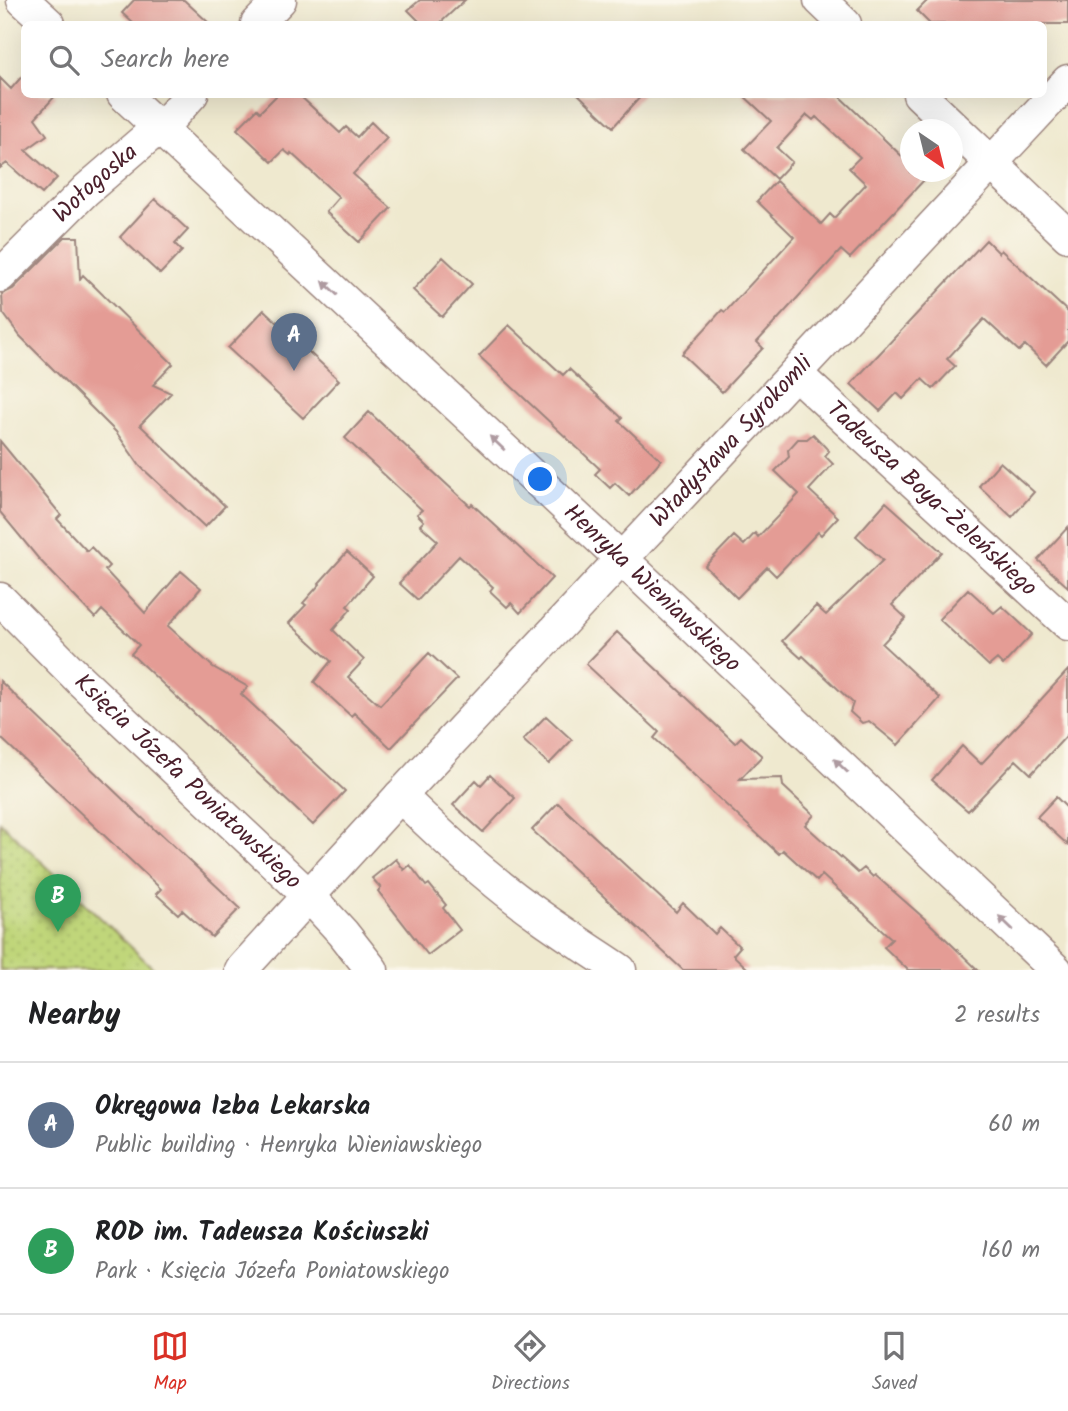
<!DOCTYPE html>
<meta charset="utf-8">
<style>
body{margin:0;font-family:Kalam,sans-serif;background:#f2f2f2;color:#202124}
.compass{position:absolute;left:900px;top:119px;width:63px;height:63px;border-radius:50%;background:#fff;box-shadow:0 7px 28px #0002;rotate:145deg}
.you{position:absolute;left:541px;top:480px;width:24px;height:24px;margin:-18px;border:5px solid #fff;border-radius:50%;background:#1a73e8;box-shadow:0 0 0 10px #1a73e833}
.badge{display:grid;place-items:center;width:46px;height:46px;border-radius:50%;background:#d93025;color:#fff;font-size:23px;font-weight:700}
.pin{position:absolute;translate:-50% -58px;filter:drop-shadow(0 2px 4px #0008)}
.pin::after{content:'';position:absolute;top:37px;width:24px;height:21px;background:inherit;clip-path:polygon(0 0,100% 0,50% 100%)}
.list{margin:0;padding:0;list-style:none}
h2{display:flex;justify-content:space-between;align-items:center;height:91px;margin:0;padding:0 28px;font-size:30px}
h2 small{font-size:23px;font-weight:400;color:#757577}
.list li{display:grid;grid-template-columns:46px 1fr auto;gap:21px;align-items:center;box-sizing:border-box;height:126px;padding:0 28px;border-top:2px solid #e0e0e0}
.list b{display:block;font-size:26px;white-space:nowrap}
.list p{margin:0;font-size:23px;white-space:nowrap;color:#757577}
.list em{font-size:23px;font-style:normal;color:#757577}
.icon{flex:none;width:38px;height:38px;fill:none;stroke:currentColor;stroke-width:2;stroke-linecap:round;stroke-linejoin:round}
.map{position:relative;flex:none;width:1068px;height:970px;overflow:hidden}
.search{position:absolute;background:#fff;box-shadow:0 7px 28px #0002;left:21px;right:21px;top:21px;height:77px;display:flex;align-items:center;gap:18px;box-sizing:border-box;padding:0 24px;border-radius:10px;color:#757577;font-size:26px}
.sheet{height:343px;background:#fff}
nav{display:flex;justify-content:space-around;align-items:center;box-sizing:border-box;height:98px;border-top:2px solid #e0e0e0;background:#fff;font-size:19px;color:#757577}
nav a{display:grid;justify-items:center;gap:4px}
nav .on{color:#d93025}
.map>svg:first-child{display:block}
.garden{fill:url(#garden-dots);stroke:#857a52;stroke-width:2}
.building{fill:#e49c95}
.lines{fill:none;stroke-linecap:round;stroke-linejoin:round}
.minor-casing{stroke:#9c847d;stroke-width:35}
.minor{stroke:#fff;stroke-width:32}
.oneway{fill:#ae9aa0}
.labels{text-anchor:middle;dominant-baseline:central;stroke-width:5;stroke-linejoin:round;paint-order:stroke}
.street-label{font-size:24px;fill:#4a1f2b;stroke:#fbf7ec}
</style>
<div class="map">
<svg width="1068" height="970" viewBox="0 0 1068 970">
<defs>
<pattern id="garden-dots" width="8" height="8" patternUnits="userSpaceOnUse" patternTransform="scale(1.75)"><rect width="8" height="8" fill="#c0d67a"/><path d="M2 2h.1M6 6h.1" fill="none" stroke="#a6b76a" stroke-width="1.8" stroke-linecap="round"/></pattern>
</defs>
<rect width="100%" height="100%" fill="#fbf7ec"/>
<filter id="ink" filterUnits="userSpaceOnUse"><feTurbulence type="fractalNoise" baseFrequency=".0143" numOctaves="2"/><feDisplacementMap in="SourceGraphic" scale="14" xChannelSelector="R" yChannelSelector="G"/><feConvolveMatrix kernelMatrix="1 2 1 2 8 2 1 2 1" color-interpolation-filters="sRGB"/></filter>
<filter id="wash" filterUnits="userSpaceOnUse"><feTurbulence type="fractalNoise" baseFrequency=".00686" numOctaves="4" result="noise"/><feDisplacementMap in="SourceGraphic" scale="28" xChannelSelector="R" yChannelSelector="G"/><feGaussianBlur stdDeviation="1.57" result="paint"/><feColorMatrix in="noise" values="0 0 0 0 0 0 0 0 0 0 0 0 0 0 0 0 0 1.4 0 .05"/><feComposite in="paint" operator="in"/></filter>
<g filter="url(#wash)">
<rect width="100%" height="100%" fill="#efe9cf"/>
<path class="garden" d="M0 822 155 970H0Z"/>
<g id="blocks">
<path class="building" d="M134 0H184L210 24H134L122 13Z
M420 0H465L439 24H422L408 10Z
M928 0H1068V24H930L917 11Z
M24 74V94H57L35 118 47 135 26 150 57 178 42 194 7 163 0 168V78L11 89Z
M278 94H298L340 133 346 127 357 137 371 122 387 138 353 174 391 208 359 242 326 212 339 197 291 153 290 155 284 150 272 162 237 129 257 109 260 112Z
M578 94H643L613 127Z
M742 94H837L911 165V172H917L925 179 850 258 841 250 757 342 763 348 722 392 682 354 722 310 725 312 794 237 757 201 776 181 821 224 830 214 834 218 866 184 849 168 860 157 816 117 813 120 807 115 777 148 792 162 776 179 744 149 771 121Z
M155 199 175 216 174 217 188 230 175 244 182 251 160 274 120 237Z
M65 237H78L80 279 83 275 173 364 153 385 171 393 140 425 225 506 205 527 140 466 116 432 20 336 3 313 2 294 13 289Z
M986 240 999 253 1001 250 1068 312V341L1046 365 1025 345 1019 351 984 319 947 359 955 366 933 389 922 379 903 399 897 393 880 411 851 384Z
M443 257 472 284 442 317 413 290Z
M264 310 339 380 303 418 228 348Z
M509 325 563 375 569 369 622 418 619 421 661 460 629 496 615 483 610 488 595 474 600 469 479 356Z
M369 412 470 506 472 504 552 578 520 613 511 603 507 607 490 591 493 587 459 556 418 600 399 583 438 541 420 525 424 521 417 514 422 510 345 438Z
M813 434 829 451 825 456 833 464 809 490 838 517 821 535 818 532 776 576 767 567 737 598 705 566 734 536 744 545 755 533 758 537 799 494 775 471 789 457 788 450 798 439H807Z
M0 441 61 515 57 519 87 551 91 547 109 566 105 570 145 613 181 571 201 588 168 626 213 667 248 687 241 694 345 791 313 825 131 654 139 645 102 610 95 618 38 558 0 512Z
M1000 462 1034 492 1012 517 979 486Z
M886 502 942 552 892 605 906 618 882 644 940 698 898 745 869 721 862 723 850 712 853 703 803 656 801 658 782 641 816 606 826 615 883 560 856 536Z
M1068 527V587L1038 560Z
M347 552 373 576 347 606 351 609 333 630 364 660 348 677 380 705 429 653 457 679 391 748 354 713 351 716 314 682 331 661 289 623 306 605 303 603 320 584 319 583Z
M968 589 994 613 1002 606 1032 634 1003 665 997 659 989 666 939 619Z
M617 632 735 743 741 737 762 756 740 779 782 778 783 786 814 815 805 825 858 873 864 868 873 877 875 875 925 919 978 970H908L884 947 892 939 822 875 817 881 783 850 779 854 654 738 659 732 586 664Z
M1068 670V734L1031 774 1016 760 968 811 932 780 962 746 981 764 1036 706H1035Z
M0 681 158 833 159 832 240 908 212 937 182 910 178 914 156 894 161 889 0 737Z
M546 716 572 740 549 764 523 740Z
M490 775 515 798 483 832 453 805 476 780 481 785Z
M1056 797 1068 809V845L1037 817Z
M558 803 676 912 683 903 715 934 720 928 740 947 733 955 749 970H683L532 830Z
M396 859 404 870 410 865 426 886 429 884 446 905 443 908 460 930 428 955 378 891 381 888 372 878Z"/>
</g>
</g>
<g filter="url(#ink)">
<use href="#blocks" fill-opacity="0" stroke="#9c847d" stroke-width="2"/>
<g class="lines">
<defs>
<g id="minor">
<path d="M23 0 49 24"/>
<path d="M820 0 845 24"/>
<path d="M257 24 280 0"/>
<path id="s1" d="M123 94 643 579 1056 970"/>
<path d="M919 94 1068 236"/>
<path id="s2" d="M0 276 86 190 172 116 192 94"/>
<path id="s3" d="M795 373 1068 624"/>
<path id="s4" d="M0 599 81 681 308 895 343 933 372 970"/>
<path d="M400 796C429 823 457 851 488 876 529 911 575 940 620 970"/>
<path id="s5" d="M241 970 400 796 1068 81"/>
</g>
</defs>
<use href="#minor" class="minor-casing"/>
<use href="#minor" class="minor"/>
</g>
<defs><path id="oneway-solid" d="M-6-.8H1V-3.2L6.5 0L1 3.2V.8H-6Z" transform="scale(1.75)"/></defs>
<g class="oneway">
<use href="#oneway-solid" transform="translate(330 288) rotate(-137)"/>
<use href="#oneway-solid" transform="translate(497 443) rotate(-137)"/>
<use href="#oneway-solid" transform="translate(841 766) rotate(-136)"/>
<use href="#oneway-solid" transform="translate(1006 923) rotate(-136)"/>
</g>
</g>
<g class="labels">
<g class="street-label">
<text stroke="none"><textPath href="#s2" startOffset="133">Wołogoska</textPath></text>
<text stroke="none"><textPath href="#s5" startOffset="721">Władysława Syrokomli</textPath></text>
<text stroke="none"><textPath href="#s3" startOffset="186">Tadeusza Boya-Żeleńskiego</textPath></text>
<text stroke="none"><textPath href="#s1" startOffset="724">Henryka Wieniawskiego</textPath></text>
<text stroke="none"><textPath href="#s4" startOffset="262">Księcia Józefa Poniatowskiego</textPath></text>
</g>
</g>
</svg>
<svg class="compass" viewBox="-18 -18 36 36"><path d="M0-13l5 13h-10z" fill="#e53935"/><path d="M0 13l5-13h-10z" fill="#757577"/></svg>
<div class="you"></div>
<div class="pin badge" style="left:294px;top:371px;background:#5c6f8a">A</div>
<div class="pin badge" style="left:58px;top:932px;background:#2e9e5b">B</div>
<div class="search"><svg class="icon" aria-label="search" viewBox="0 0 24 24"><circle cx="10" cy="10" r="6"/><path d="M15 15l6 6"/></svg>Search here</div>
</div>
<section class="sheet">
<h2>Nearby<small>2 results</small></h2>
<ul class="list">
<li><span class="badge" style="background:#5c6f8a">A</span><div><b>Okręgowa Izba Lekarska</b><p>Public building · Henryka Wieniawskiego</p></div><em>60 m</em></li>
<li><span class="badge" style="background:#2e9e5b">B</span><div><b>ROD im. Tadeusza Kościuszki</b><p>Park · Księcia Józefa Poniatowskiego</p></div><em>160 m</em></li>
</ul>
</section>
<nav>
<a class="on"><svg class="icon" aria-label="map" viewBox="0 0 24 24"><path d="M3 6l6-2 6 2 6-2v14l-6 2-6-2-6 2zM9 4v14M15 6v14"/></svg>Map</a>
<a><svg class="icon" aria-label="directions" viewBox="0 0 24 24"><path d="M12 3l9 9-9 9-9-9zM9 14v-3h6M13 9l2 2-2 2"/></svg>Directions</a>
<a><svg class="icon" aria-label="saved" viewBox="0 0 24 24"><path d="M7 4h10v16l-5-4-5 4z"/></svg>Saved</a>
</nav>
